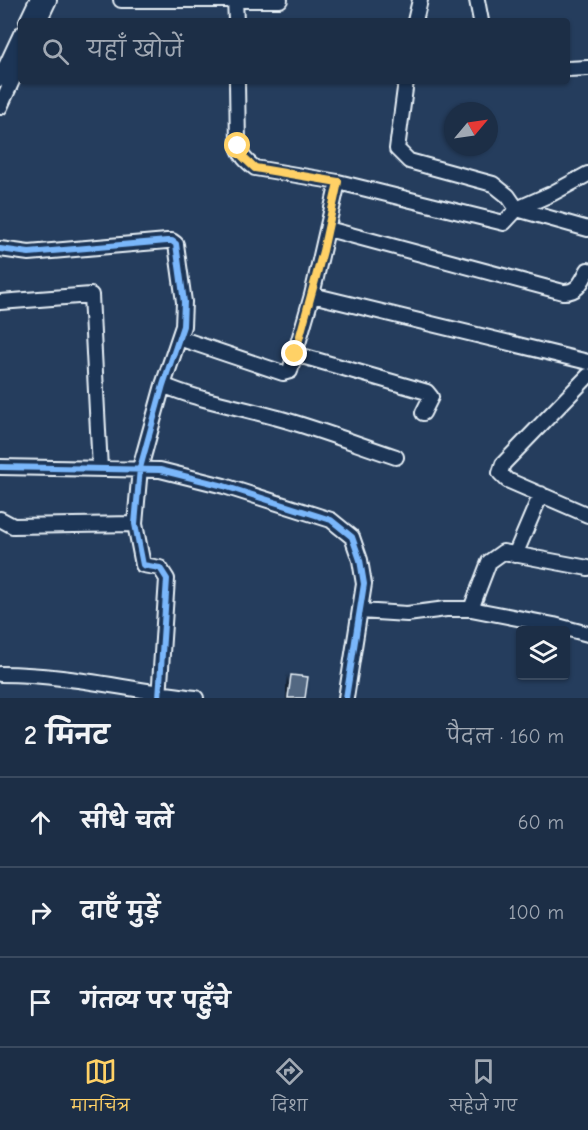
<!DOCTYPE html>
<html lang="hi">
<meta charset="utf-8">
<style>
body{margin:0;font-family:"Comic Neue","Playpen Sans Deva",sans-serif;background:#293a51;color:#f1f3f6}
.controls{position:absolute;right:18px;bottom:18px;display:grid;overflow:hidden;border-radius:6px;box-shadow:0 2px 4px #0004}
.controls button{width:54px;height:54px;display:grid;place-items:center;padding:0;border:0;border-bottom:2px solid #3a4a5f;background:#1c2e46;color:#f1f3f6;font:30px sans-serif}
.compass{position:absolute;left:444px;top:102px;width:54px;height:54px;border-radius:50%;background:#1c2e46;box-shadow:0 2px 4px #0004;rotate:61deg}
.stop{position:absolute;width:18px;height:18px;margin:-14px;border:4px solid #ffd166;border-radius:50%;background:#fff}
.stop.end{background:#ffd166;border-color:#fff;box-shadow:0 2px 6px #0008}
.list{margin:0;padding:0;list-style:none}
h2{display:flex;justify-content:space-between;align-items:center;height:78px;margin:0;padding:0 24px;font-size:26px}
h2 small{font-size:20px;font-weight:400;color:#a0a8b3}
.list li{display:grid;grid-template-columns:39px 1fr auto;gap:18px;align-items:center;box-sizing:border-box;height:90px;padding:0 24px;border-top:2px solid #3a4a5f}
.list b{display:block;font-size:22px;white-space:nowrap}
.list em{font-size:20px;font-style:normal;color:#a0a8b3}
.icon{flex:none;width:33px;height:33px;fill:none;stroke:currentColor;stroke-width:2;stroke-linecap:round;stroke-linejoin:round}
.map{position:relative;flex:none;width:588px;height:698px;overflow:hidden}
.search{position:absolute;background:#1c2e46;box-shadow:0 2px 4px #0004;left:18px;right:18px;top:18px;height:66px;display:flex;align-items:center;gap:15px;box-sizing:border-box;padding:0 21px;border-radius:6px;color:#a0a8b3;font-size:22px}
.sheet{height:348px;background:#1c2e46}
nav{display:flex;justify-content:space-around;align-items:center;box-sizing:border-box;height:84px;border-top:2px solid #3a4a5f;background:#1c2e46;font-size:16px;color:#a0a8b3}
nav a{display:grid;justify-items:center;gap:3px}
nav .on{color:#ffd166}
.map>svg:first-child{display:block}
.building{fill:#536782;stroke:#e8f1f8;stroke-width:1.5;filter:url(#shadow)}
.lines{fill:none;stroke-linecap:round;stroke-linejoin:round}
.street-casing{stroke:#e8f1f8;stroke-width:18}
.street{stroke:#1d3557;stroke-width:14}
.cycleway-casing{stroke:#1d3557;stroke-width:10}
.cycleway{stroke:#7ab7fb;stroke-width:6}
.route{stroke:#ffd166;stroke-width:8}
</style>
<div class="map">
<svg width="588" height="698" viewBox="0 0 588 698">
<defs>
<filter id="shadow"><feDropShadow dx="-4.5" dy="4.5" stdDeviation="3" flood-color="#0009"/></filter>
</defs>
<rect width="100%" height="100%" fill="#253d5d"/>
<filter id="ink" filterUnits="userSpaceOnUse"><feTurbulence type="fractalNoise" baseFrequency=".0167" numOctaves="2"/><feDisplacementMap in="SourceGraphic" scale="12" xChannelSelector="R" yChannelSelector="G"/><feConvolveMatrix kernelMatrix="1 2 1 2 8 2 1 2 1" color-interpolation-filters="sRGB"/></filter>
<g filter="url(#ink)">
<path class="building" d="M291 675 308 677 305 698H288Z"/>
<g class="lines">
<defs>
<path id="street" d="M121 0H280
M477 0 481 21
M235 1 236 21
M27 21 37 0
M39 21 49 0
M415 21 420 0
M567 69 588 68
M0 79 21 34
M237 81 238 146C241 156 246 161 255 168L338 182 312 295
M406 81 397 149 409 161 493 184 508 196 517 209 551 194 588 174
M0 107 21 61
M338 182 504 223 517 209 588 229
M328 229 563 292C578 293 582 281 588 270
M0 249 29 253 167 241H172L176 244 184 302 183 326 163 385 140 468 135 524 143 565 160 568 167 579 159 698
M0 302 91 295 100 469
M179 338 283 373 290 371 312 295 588 362
M295 354 427 392 431 397 423 413
M588 376 503 464 500 473 507 480 588 515
M163 385C200 401 240 407 278 418 318 429 357 444 396 457
M0 467 160 470 224 486 331 520 352 537 360 560 364 584 346 698
M0 519 13 526 135 524
M515 555 541 494
M471 609 489 562 503 552 588 568
M360 611 407 614 446 609H471L554 625 588 634
M0 674C66 674 131 690 196 698"/>
</defs>
<use href="#street" class="street-casing"/>
<use href="#street" class="street"/>
<defs>
<path id="cycleway" d="M0 249 29 253 167 241H172L176 244 184 302 183 326 163 385 140 468 135 524 143 565 160 568 167 579 159 698
M0 467 160 470 224 486 331 520 352 537 360 560 364 584 346 698"/>
</defs>
<use href="#cycleway" class="cycleway-casing"/>
<use href="#cycleway" class="cycleway"/>
</g>
</g>
<g class="lines" filter="url(#ink)">
<path class="route" d="M238 146 240 154 255 168 338 182 323 251 295 354"/>
</g>
</svg>
<div class="controls">
<button><svg class="icon" aria-label="layers" viewBox="0 0 24 24"><path d="M12 4l9 5-9 5-9-5zM3 14l9 5 9-5"/></svg></button>
</div>
<svg class="compass" viewBox="-18 -18 36 36"><path d="M0-13l5 13h-10z" fill="#e53935"/><path d="M0 13l5-13h-10z" fill="#a0a8b3"/></svg>
<div class="stop" style="left:238px;top:146px"></div>
<div class="stop end" style="left:295px;top:354px"></div>
<div class="search"><svg class="icon" aria-label="search" viewBox="0 0 24 24"><circle cx="10" cy="10" r="6"/><path d="M15 15l6 6"/></svg>यहाँ खोजें</div>
</div>
<section class="sheet">
<h2>2 मिनट<small>पैदल · 160 m</small></h2>
<ul class="list">
<li><svg class="icon" aria-label="ahead" viewBox="0 0 24 24"><path d="M12 20V5M6 11l6-6 6 6"/></svg><div><b>सीधे चलें</b></div><em>60 m</em></li>
<li><svg class="icon" aria-label="right" viewBox="0 0 24 24"><path d="M7 20v-9h11M14 6l5 5-5 5"/></svg><div><b>दाएँ मुड़ें</b></div><em>100 m</em></li>
<li><svg class="icon" aria-label="arrive" viewBox="0 0 24 24"><path d="M6 21V4h12l-3 4 3 4H6"/></svg><div><b>गंतव्य पर पहुँचे</b></div></li>
</ul>
</section>
<nav>
<a class="on"><svg class="icon" aria-label="map" viewBox="0 0 24 24"><path d="M3 6l6-2 6 2 6-2v14l-6 2-6-2-6 2zM9 4v14M15 6v14"/></svg>मानचित्र</a>
<a><svg class="icon" aria-label="directions" viewBox="0 0 24 24"><path d="M12 3l9 9-9 9-9-9zM9 14v-3h6M13 9l2 2-2 2"/></svg>दिशा</a>
<a><svg class="icon" aria-label="saved" viewBox="0 0 24 24"><path d="M7 4h10v16l-5-4-5 4z"/></svg>सहेजे गए</a>
</nav>
